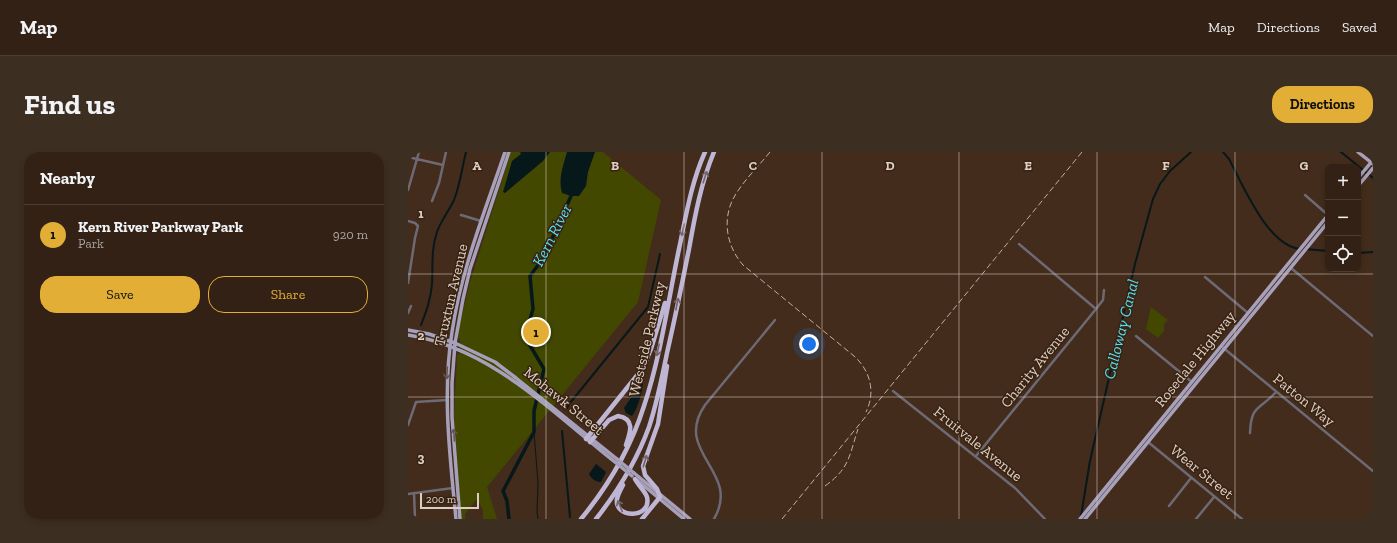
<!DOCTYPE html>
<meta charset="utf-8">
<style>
body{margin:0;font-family:"Zilla Slab",serif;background:#3d2e22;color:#f1f3f6}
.controls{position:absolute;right:12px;top:12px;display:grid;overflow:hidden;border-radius:8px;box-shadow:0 2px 6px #0003}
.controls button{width:36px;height:36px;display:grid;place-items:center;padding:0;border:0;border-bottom:1px solid #4d3e34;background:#322114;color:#f1f3f6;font:20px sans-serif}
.scale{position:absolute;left:12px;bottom:10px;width:59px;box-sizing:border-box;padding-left:4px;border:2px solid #ddcec4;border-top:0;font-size:11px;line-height:14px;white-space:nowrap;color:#ddcec4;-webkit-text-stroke:3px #382211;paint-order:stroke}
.you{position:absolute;left:401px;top:192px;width:14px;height:14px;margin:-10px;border:3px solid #fff;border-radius:50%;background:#1a73e8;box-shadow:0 0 0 6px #1a73e833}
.badge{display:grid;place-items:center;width:26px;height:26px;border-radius:50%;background:#e3ae35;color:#111;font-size:13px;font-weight:700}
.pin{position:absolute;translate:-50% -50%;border:2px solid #fff;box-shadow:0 1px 4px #0006}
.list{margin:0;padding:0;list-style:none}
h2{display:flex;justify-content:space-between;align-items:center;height:52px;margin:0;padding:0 16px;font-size:17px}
h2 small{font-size:13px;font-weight:400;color:#a8a3a0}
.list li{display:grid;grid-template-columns:26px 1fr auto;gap:12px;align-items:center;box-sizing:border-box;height:60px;padding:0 16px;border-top:1px solid #4d3e34}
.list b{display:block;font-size:15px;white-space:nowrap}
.list p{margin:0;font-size:13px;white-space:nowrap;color:#a8a3a0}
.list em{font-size:13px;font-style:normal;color:#a8a3a0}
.actions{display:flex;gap:8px;padding:12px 16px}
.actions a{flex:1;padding:9px 0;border:1px solid #e3ae35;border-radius:16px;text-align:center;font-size:14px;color:#e3ae35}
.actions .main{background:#e3ae35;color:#111}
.icon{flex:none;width:22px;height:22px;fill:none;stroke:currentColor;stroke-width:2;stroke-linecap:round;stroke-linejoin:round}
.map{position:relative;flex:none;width:965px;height:367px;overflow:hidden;border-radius:16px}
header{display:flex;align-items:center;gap:24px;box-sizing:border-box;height:56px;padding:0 20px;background:#322114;border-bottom:1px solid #4d3e34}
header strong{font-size:19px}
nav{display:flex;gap:22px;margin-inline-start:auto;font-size:14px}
.intro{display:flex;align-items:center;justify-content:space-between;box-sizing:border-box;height:96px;padding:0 24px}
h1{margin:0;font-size:28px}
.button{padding:10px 18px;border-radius:16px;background:#e3ae35;color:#111;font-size:14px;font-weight:700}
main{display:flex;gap:24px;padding:0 24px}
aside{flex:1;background:#322114;border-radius:16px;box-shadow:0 2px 6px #0003}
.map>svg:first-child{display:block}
.green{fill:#434801}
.water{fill:#07181b}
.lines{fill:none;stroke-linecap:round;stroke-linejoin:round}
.stream{stroke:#07181b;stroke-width:1}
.canal{stroke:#07181b;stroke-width:2}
.river{stroke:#07181b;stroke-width:3.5}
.minor{stroke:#6d6a76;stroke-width:2.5}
.major{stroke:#a7a0ba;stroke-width:3.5}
.highway{stroke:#beb6d4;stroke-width:4.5}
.rail{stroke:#bfafa3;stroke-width:1;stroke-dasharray:6 3;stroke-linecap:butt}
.major-bridge{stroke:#a7a0ba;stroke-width:3.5}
.oneway{stroke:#746569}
.oneway2{stroke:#645455}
.grid{fill:none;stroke:#ddcec4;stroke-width:1;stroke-opacity:0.55}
.labels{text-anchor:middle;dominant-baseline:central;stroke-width:3;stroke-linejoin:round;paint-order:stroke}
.street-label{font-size:15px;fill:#ddcec4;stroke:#382211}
.water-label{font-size:16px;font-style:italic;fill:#55dff5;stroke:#382211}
.grid-label{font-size:13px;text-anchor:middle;font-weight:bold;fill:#ddcec4;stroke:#382211;stroke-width:3;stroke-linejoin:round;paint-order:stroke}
</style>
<header>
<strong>Map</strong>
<nav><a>Map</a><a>Directions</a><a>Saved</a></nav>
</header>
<div class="intro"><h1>Find us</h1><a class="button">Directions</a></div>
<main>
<aside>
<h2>Nearby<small></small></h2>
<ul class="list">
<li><span class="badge">1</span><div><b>Kern River Parkway Park</b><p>Park</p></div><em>920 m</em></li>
</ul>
<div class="actions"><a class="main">Save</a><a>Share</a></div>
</aside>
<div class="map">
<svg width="965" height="367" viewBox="0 0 965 367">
<rect width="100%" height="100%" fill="#432c1b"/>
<path class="green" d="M103 0H195L253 48 230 150 79 335 89 367H75V358L69 347 57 362V367H53L46 264 49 203 52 201V188L50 185 51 175 62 130Z
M743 155 760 168 756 172V179L750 186 738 177Z"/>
<path class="water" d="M112 0H142L135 9 97 41 95 40 104 9 113 2Z
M159 0H187L180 20 178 34 171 44H163L154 41C150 27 155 14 159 0Z
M233 231H235C234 241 230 256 224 264L218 261 216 256Z
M188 312 198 320 193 330C187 330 183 326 181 322Z"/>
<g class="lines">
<path class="stream" d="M126 280 130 331 129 360 130 367"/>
<path class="canal" d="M815 0 821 7C835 33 860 95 893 97
M933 0 965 26
M897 97 920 99
M950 101 965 100
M13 173C18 160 23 147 24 132 25 114 23 97 29 80 33 68 41 59 46 48 52 33 54 16 58 0
M159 256 162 251 240 155 252 102
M154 279 162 365
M673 364 682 309 727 112 745 47 752 32 762 19 783 0"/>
<path class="river" d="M101 367 99 349 95 339 126 280V259L136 217 117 185 125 157 122 124 136 105 163 44 164 40"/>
<path class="minor" d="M0 5 35 13
M0 38 11 0
M897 43 920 63
M24 49 31 31 38 0
M53 63 73 69
M0 69 7 71 10 74 7 86 0 131
M611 92 688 157
M883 116 965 184
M797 125 840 161
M0 161 3 154
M728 184 784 230
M813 194 965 319
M485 239 607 336 637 367
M0 273 8 250 39 248
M842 281C843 252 852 258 868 240
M740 290 834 367
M568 304 688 157 695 148 696 138
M6 341 7 367
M0 342 45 336
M761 354 783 326
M306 367C334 319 264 301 297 253L367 168
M788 367 806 345"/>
<path class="major" d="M950 0 965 12
M958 0 965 5
M950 26 965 8
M950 34 965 16
M0 178 21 182 47 191 87 210 108 226 209 307
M0 183C83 196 144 260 207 310
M226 321 282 367
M229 328 276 367
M48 367C42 305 34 242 44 180 53 118 77 59 97 0
M52 367 44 265V231L47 191 55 147 62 117 101 0
M672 367 920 63
M677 367 920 70"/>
<path class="highway" d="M178 287 235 216 243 197 257 151
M182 290 201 268 210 264C228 267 222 281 218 293
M215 333C213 337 210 342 209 347 206 367 244 367 239 345 237 339 230 333 227 327
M173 367C201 333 223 295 236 254 253 203 260 149 271 97 278 64 283 31 297 0
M188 367C210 339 229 308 241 275 249 251 254 226 259 201 267 166 274 132 281 97 287 63 293 31 306 0
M234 367 252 345 249 337 237 323 235 314 250 272 259 214"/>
<path class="rail" d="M362 0C350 15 334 30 325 47 314 69 319 95 335 113L446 204C462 218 468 240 458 260
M417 334C442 316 441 304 450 277
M374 367 674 0"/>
<path class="major-bridge" d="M209 307 226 321
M207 310 224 324"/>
</g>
<defs><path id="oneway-shaft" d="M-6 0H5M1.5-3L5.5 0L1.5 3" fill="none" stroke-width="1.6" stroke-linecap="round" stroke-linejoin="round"/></defs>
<g class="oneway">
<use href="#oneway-shaft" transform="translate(297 25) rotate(-72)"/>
<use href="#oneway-shaft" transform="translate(275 78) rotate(102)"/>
<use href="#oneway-shaft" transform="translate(269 152) rotate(-79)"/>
<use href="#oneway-shaft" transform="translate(250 198) rotate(101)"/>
<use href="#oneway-shaft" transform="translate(237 309) rotate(-73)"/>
<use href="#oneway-shaft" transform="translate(212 354) rotate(-112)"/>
</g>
<g class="oneway2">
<use href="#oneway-shaft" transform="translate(39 221) rotate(93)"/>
<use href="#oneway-shaft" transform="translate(46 283) rotate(-94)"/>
</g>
<path class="grid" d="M138 0V367M276 0V367M414 0V367M551 0V367M689 0V367M827 0V367M0 122H965M0 245H965"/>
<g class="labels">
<g class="street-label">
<text transform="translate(43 143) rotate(-77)">Truxtun Avenue</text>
<text transform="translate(239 187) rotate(-77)">Westside Parkway</text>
<text transform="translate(787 207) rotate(-51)">Rosedale Highway</text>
<text transform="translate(627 215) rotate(-51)">Charity Avenue</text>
<text transform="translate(896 248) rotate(39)">Patton Way</text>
<text transform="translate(156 249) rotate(39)">Mohawk Street</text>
<text transform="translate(570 292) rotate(39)">Fruitvale Avenue</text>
<text transform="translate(794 320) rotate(39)">Wear Street</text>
</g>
<g class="water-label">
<text transform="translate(144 83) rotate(-63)">Kern River</text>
<text transform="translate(713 177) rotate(-76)">Calloway Canal</text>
</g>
</g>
<g class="grid-label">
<text x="69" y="18">A</text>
<text x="207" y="18">B</text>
<text x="345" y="18">C</text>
<text x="482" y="18">D</text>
<text x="620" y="18">E</text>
<text x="758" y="18">F</text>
<text x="896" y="18">G</text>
<text x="13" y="66">1</text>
<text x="13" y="188">2</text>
<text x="13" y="310">3</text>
</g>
</svg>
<div class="controls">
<button>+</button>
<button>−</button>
<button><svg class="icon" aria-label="locate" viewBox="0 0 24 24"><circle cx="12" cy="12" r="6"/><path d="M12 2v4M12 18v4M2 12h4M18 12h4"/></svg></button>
</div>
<div class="scale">200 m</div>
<div class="you"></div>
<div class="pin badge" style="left:128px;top:180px">1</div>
</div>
</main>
